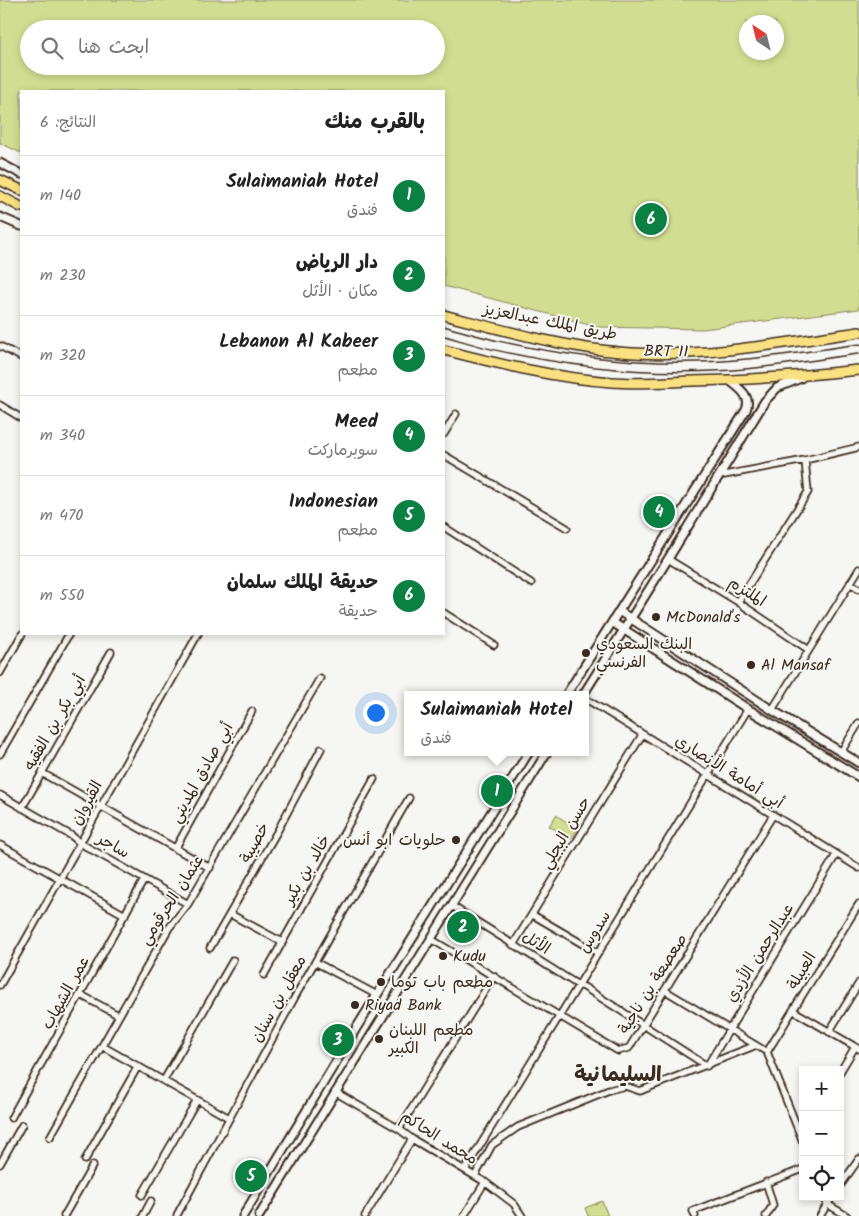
<!DOCTYPE html>
<html lang="ar">
<meta charset="utf-8">
<style>
body{margin:0;font-family:Kalam,"Playpen Sans Arabic",sans-serif;background:#f6f6f6;color:#222;direction:rtl}
.controls{position:absolute;right:15px;bottom:15px;display:grid;overflow:hidden;border-radius:0px;box-shadow:0 2px 8px #0003}
.controls button{width:45px;height:45px;display:grid;place-items:center;padding:0;border:0;border-bottom:1px solid #e0e0e0;background:#fff;color:#222;font:25px sans-serif}
.compass{position:absolute;left:739px;top:15px;width:45px;height:45px;border-radius:50%;background:#fff;box-shadow:0 2px 8px #0003;rotate:325deg}
.you{position:absolute;left:375px;top:712px;width:18px;height:18px;margin:-12px;border:4px solid #fff;border-radius:50%;background:#1a73e8;box-shadow:0 0 0 8px #1a73e833}
.badge{display:grid;place-items:center;width:32px;height:32px;border-radius:50%;background:#0b8043;color:#fff;font-size:16px;font-weight:700}
.pin{position:absolute;translate:-50% -50%;border:2px solid #fff;box-shadow:0 1px 5px #0006}
.popup{position:absolute;left:404px;top:691px;width:185px;height:65px;box-sizing:border-box;display:grid;place-content:center;border-radius:0px;background:#fff;filter:drop-shadow(0 1px 4px #0005);font-size:16px;white-space:nowrap;color:#767676}
.popup b{font-size:19px;color:#222}
.popup::after{content:'';position:absolute;left:50%;top:100%;margin-left:-10px;border:10px solid transparent;border-top-color:#fff}
.list{margin:0;padding:0;list-style:none}
h2{display:flex;justify-content:space-between;align-items:center;height:65px;margin:0;padding:0 20px;font-size:21px}
h2 small{font-size:16px;font-weight:400;color:#767676}
.list li{display:grid;grid-template-columns:32px 1fr auto;gap:15px;align-items:center;box-sizing:border-box;height:80px;padding:0 20px;border-top:1px solid #e0e0e0}
.list b{display:block;font-size:19px;white-space:nowrap}
.list p{margin:0;font-size:16px;white-space:nowrap;color:#767676}
.list em{font-size:16px;font-style:normal;color:#767676}
.icon{flex:none;width:28px;height:28px;fill:none;stroke:currentColor;stroke-width:2;stroke-linecap:round;stroke-linejoin:round}
.map{position:relative;flex:none;width:859px;height:1216px;overflow:hidden;direction:ltr}
.search{position:absolute;background:#fff;box-shadow:0 2px 8px #0003;left:20px;top:20px;width:425px;height:55px;display:flex;align-items:center;gap:12px;box-sizing:border-box;padding:0 18px;border-radius:28px;color:#767676;font-size:19px}
.panel{position:absolute;background:#fff;box-shadow:0 2px 8px #0003;left:20px;top:90px;width:425px;height:545px;border-radius:0px;direction:rtl}
.map>svg:first-child{display:block}
.green{fill:#d1de91;stroke:#868458;fill-rule:evenodd}
.lines{fill:none;stroke-linecap:round;stroke-linejoin:round}
.minor-casing{stroke:#3b2a1e;stroke-width:9}
.tertiary-casing{stroke:#3b2a1e;stroke-width:11}
.secondary-casing{stroke:#3b2a1e;stroke-width:11}
.primary-casing{stroke:#3b2a1e;stroke-width:12}
.minor{stroke:#f6f6f2;stroke-width:5.5}
.tertiary{stroke:#f6f6f2;stroke-width:7}
.secondary{stroke:#f6f6f2;stroke-width:8}
.primary{stroke:#f9e181;stroke-width:9}
.poi-dot{fill:#3b2a1e;stroke:#f6f6f2;stroke-width:2}
.labels{text-anchor:middle;dominant-baseline:central;stroke-width:4;stroke-linejoin:round;paint-order:stroke}
.street-label{font-size:16px;fill:#3b2a1e;stroke:#f6f6f2}
.poi-label{font-size:16px;fill:#3b2a1e;stroke:#f6f6f2;text-anchor:start}
.district-label{font-size:21px;font-weight:bold;fill:#3b2a1e;stroke:#f6f6f2}
</style>
<div class="map">
<svg width="859" height="1216" viewBox="0 0 859 1216">
<rect width="100%" height="100%" fill="#f6f6f2"/>
<filter id="ink" filterUnits="userSpaceOnUse"><feTurbulence type="fractalNoise" baseFrequency=".02" numOctaves="2"/><feDisplacementMap in="SourceGraphic" scale="10" xChannelSelector="R" yChannelSelector="G"/><feConvolveMatrix kernelMatrix="1 2 1 2 8 2 1 2 1" color-interpolation-filters="sRGB"/></filter>
<g filter="url(#ink)">
<path class="green" d="M0 0H859V309L703 329 597 327 444 286V91H21V153L0 143ZM746 22H776V52H746ZM29 29H436V66H29Z
M556 815 578 829 571 839 549 826Z
M602 1201 608 1216H588L585 1208Z"/>
<g class="lines">
<defs>
<path id="minor" d="M0 346 21 357
M0 405 21 418
M444 434 456 414
M444 455 567 528
M719 476 805 460 859 447
M444 527 531 583
M668 559 738 602 809 650
M850 583 859 589
M738 602 808 492 805 460
M444 613 494 645
M0 673 22 634
M586 699 859 868
M772 710 859 569
M841 752 859 723
M0 754 69 634
M42 773 210 868
M0 795 72 836 80 843 188 904
M22 808 111 652
M0 845 125 915
M175 849 252 711
M452 906 578 985 584 987 707 1066
M230 914 282 942
M533 915 598 953
M431 939 618 1051 629 1048 773 815
M513 945 642 735
M210 948 278 830 321 749
M315 962 377 995
M264 975 374 779
M0 985 198 634
M666 991 767 1052 803 1142
M81 995 118 1015
M794 1011 859 1049
M829 1032 859 983
M102 1046 229 1118
M767 1052 859 904
M707 1066 836 855
M840 1072 855 1047
M164 1080 233 960
M335 1092 399 1129 412 1139 485 1182 514 1204 522 1216
M11 1118 144 880
M399 1129 494 976
M50 1137 169 928 188 904 320 678
M85 1160 138 1066
M0 1164 22 1125
M465 1170 748 709
M475 1176 492 1145 518 1127 609 1090 625 1086 640 1091 754 1046
M766 1182 773 1205 766 1216
M840 1186 859 1159
M142 1195 197 1100
M824 1197 827 1204 847 1216
M177 1215 296 995 409 798
M64 1216 93 1165
M143 1216 151 1201
M365 1216 412 1139
M464 1216 485 1182
M695 1216 693 1211 803 1169
M820 1216 832 1197"/>
<path id="tertiary" d="M0 163 21 174
M0 217 21 226
M619 611 772 710 859 763
M612 622 748 709 859 777
M566 695 746 410C752 396 739 388 729 380
M583 695 668 559 765 401 777 388 801 378
M243 1216 357 1027 529 752
M259 1216 547 752"/>
<path id="secondary" d="M444 331C462 336 481 342 499 346 570 362 646 370 719 366 766 364 813 355 859 349"/>
<path id="primary" d="M0 180 21 190
M0 196 21 207
M444 315C503 330 572 350 633 353 709 357 784 343 859 332
M444 350C499 364 555 378 612 382 638 384 665 382 692 381 748 380 803 376 859 370"/>
</defs>
<use href="#minor" class="minor-casing"/>
<use href="#tertiary" class="tertiary-casing"/>
<use href="#secondary" class="secondary-casing"/>
<use href="#primary" class="primary-casing"/>
<use href="#minor" class="minor"/>
<use href="#tertiary" class="tertiary"/>
<use href="#secondary" class="secondary"/>
<use href="#primary" class="primary"/>
</g>
</g>
<g class="poi-dot">
<circle cx="656" cy="617" r="5"/>
<circle cx="586" cy="653" r="5"/>
<circle cx="751" cy="665" r="5"/>
<circle cx="456" cy="840" r="5"/>
<circle cx="443" cy="956" r="5"/>
<circle cx="381" cy="982" r="5"/>
<circle cx="355" cy="1005" r="5"/>
<circle cx="379" cy="1039" r="5"/>
</g>
<g class="labels">
<g class="street-label">
<text transform="translate(550 322) rotate(11)">طريق الملك عبدالعزيز</text>
<text transform="translate(666 352) rotate(1)">BRT 11</text>
<text transform="translate(747 592) rotate(33)">الملتزم</text>
<text transform="translate(55 723) rotate(-60)">أبي بكر بن الفقيه</text>
<text transform="translate(729 772) rotate(32)">أبي أمامة الأنصاري</text>
<text transform="translate(202 773) rotate(-61)">أبي صادق المديني</text>
<text transform="translate(87 803) rotate(-61)">القيروان</text>
<text transform="translate(566 833) rotate(-59)">حسن البجلي</text>
<text transform="translate(255 843) rotate(-61)">خصيبة</text>
<text transform="translate(113 846) rotate(29)">ساجر</text>
<text transform="translate(307 870) rotate(-60)">خالد بن بكير</text>
<text transform="translate(172 900) rotate(-57)">عثمان الحرقومي</text>
<text transform="translate(595 932) rotate(-58)">سدوس</text>
<text transform="translate(536 943) rotate(32)">الأثل</text>
<text transform="translate(760 953) rotate(-58)">عبدالرحمن الأزدي</text>
<text transform="translate(802 971) rotate(-59)">العبيلة</text>
<text transform="translate(653 984) rotate(-58)">صعصعة بن ناجية</text>
<text transform="translate(66 993) rotate(-61)">عمر الشهاب</text>
<text transform="translate(279 999) rotate(-61)">معقل بن سنان</text>
<text transform="translate(439 1138) rotate(32)">محمد الحاكم</text>
</g>
<g class="poi-label">
<text x="666" y="617">McDonald's</text>
<text x="596" y="644">البنك السعودي<tspan x="596" dy="18">الفرنسي</tspan></text>
<text x="761" y="665">Al Mansaf</text>
<text x="446" y="840" text-anchor="end">حلويات ابو أنس</text>
<text x="453" y="956">Kudu</text>
<text x="391" y="982">مطعم باب توما</text>
<text x="365" y="1005">Riyad Bank</text>
<text x="389" y="1030">مطعم اللبنان<tspan x="389" dy="18">الكبير</tspan></text>
</g>
<g class="district-label">
<text x="618" y="1075">السليمانية</text>
</g>
</g>
</svg>
<div class="controls">
<button>+</button>
<button>−</button>
<button><svg class="icon" aria-label="locate" viewBox="0 0 24 24"><circle cx="12" cy="12" r="6"/><path d="M12 2v4M12 18v4M2 12h4M18 12h4"/></svg></button>
</div>
<svg class="compass" viewBox="-18 -18 36 36"><path d="M0-13l5 13h-10z" fill="#e53935"/><path d="M0 13l5-13h-10z" fill="#767676"/></svg>
<div class="you"></div>
<div class="pin badge" style="left:497px;top:791px">1</div>
<div class="popup"><b>Sulaimaniah Hotel</b>فندق</div>
<div class="pin badge" style="left:463px;top:927px">2</div>
<div class="pin badge" style="left:338px;top:1040px">3</div>
<div class="pin badge" style="left:659px;top:512px">4</div>
<div class="pin badge" style="left:251px;top:1176px">5</div>
<div class="pin badge" style="left:651px;top:219px">6</div>
<div class="search"><svg class="icon" aria-label="search" viewBox="0 0 24 24"><circle cx="10" cy="10" r="6"/><path d="M15 15l6 6"/></svg>ابحث هنا</div>
<section class="panel">
<h2>بالقرب منك<small>النتائج: 6</small></h2>
<ul class="list">
<li><span class="badge">1</span><div><b>Sulaimaniah Hotel</b><p>فندق</p></div><em>140 m</em></li>
<li><span class="badge">2</span><div><b>دار الرياض</b><p>مكان · الأثل</p></div><em>230 m</em></li>
<li><span class="badge">3</span><div><b>Lebanon Al Kabeer</b><p>مطعم</p></div><em>320 m</em></li>
<li><span class="badge">4</span><div><b>Meed</b><p>سوبرماركت</p></div><em>340 m</em></li>
<li><span class="badge">5</span><div><b>Indonesian</b><p>مطعم</p></div><em>470 m</em></li>
<li><span class="badge">6</span><div><b>حديقة الملك سلمان</b><p>حديقة</p></div><em>550 m</em></li>
</ul>
</section>
</div>
